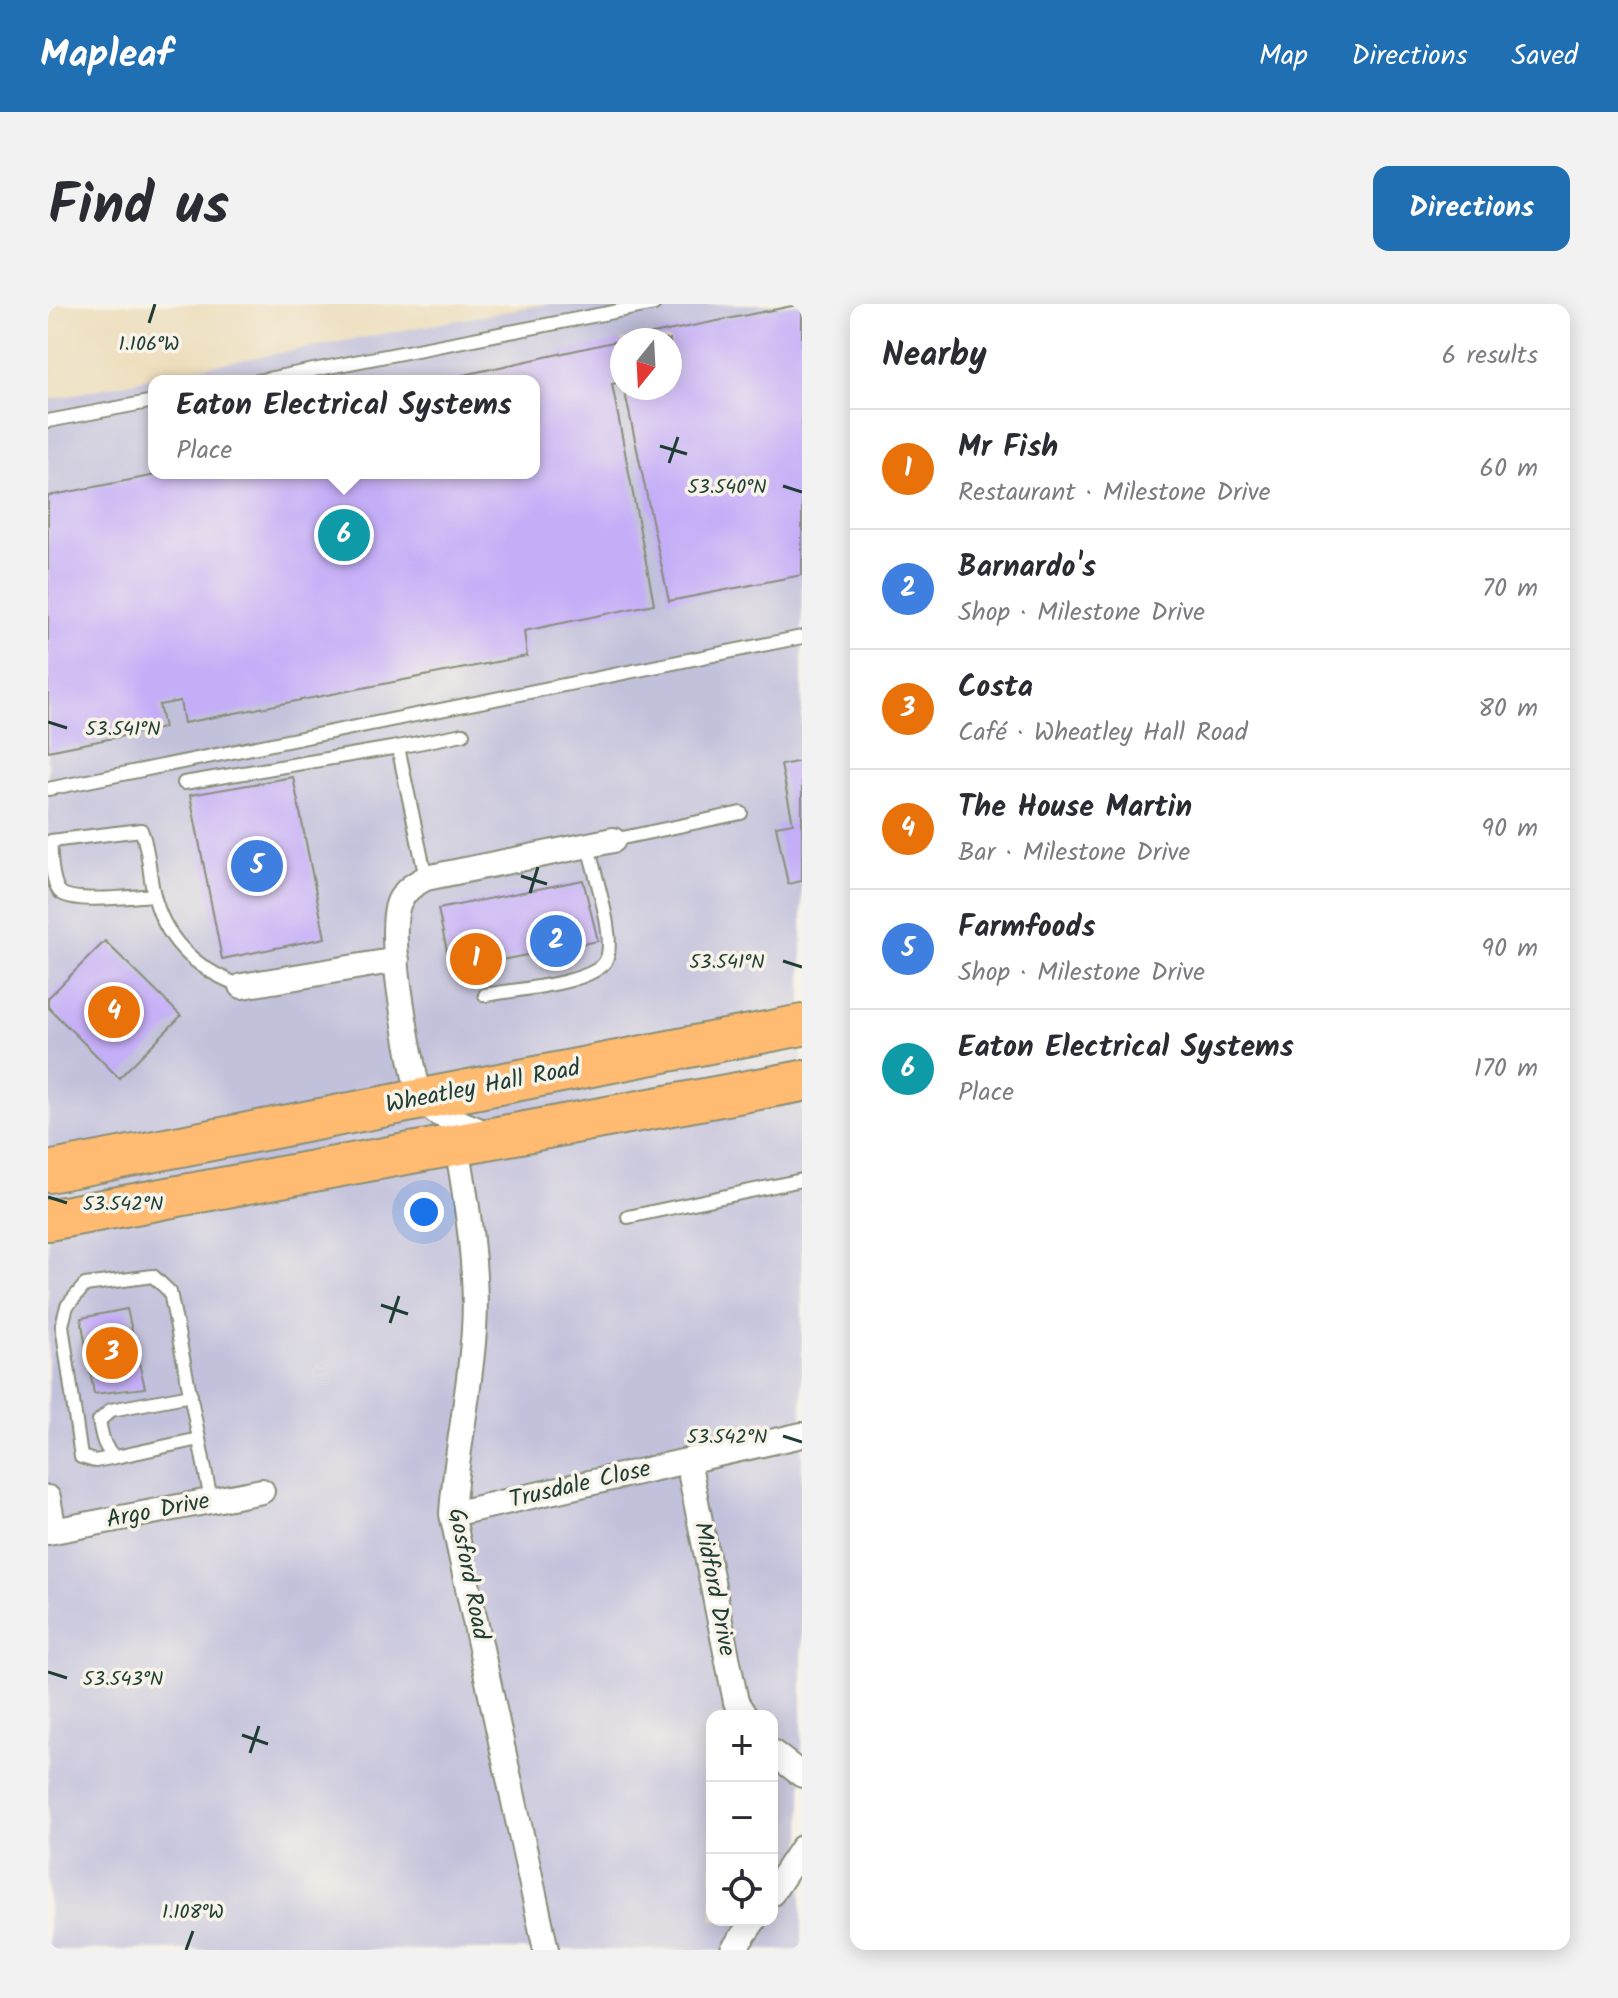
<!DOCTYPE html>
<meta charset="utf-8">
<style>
body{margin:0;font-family:Kalam,sans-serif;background:#f2f2f3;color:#2b2b33}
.controls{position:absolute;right:24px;bottom:24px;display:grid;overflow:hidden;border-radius:16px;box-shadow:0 4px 20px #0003}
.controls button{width:72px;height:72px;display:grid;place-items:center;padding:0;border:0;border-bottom:2px solid #e1e1e2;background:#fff;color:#2b2b33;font:40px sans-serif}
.compass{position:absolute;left:562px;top:24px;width:72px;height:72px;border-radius:50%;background:#fff;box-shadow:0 4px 20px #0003;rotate:198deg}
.you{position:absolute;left:376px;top:908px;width:28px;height:28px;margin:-20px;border:6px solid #fff;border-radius:50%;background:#1a73e8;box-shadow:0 0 0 12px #1a73e833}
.badge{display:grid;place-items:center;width:52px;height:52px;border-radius:50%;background:#1f6fb2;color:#fff;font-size:26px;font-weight:700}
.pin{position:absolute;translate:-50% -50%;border:4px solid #fff;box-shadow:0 2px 8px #0006}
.popup{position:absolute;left:100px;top:71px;width:392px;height:104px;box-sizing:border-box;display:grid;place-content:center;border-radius:16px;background:#fff;filter:drop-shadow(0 2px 6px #0005);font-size:26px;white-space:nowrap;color:#7c7c81}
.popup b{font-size:30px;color:#2b2b33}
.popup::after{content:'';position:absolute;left:50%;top:100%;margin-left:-16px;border:16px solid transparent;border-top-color:#fff}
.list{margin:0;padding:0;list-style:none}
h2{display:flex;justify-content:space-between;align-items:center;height:104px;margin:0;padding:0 32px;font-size:34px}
h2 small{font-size:26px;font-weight:400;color:#7c7c81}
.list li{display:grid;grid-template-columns:52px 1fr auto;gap:24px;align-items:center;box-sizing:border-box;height:120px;padding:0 32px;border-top:2px solid #e1e1e2}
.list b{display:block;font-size:30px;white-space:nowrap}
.list p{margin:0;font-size:26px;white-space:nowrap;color:#7c7c81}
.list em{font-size:26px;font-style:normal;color:#7c7c81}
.icon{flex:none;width:44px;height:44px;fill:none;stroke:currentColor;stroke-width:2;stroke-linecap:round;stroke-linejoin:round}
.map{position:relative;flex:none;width:754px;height:1646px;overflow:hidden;border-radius:16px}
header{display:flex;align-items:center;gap:48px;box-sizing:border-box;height:112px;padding:0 40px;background:#1f6fb2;color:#fff}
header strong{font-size:38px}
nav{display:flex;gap:44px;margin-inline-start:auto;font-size:28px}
.intro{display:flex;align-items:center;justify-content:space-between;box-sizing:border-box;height:192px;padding:0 48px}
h1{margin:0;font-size:56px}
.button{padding:20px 36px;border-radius:16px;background:#1f6fb2;color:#fff;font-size:28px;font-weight:700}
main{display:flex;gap:48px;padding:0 48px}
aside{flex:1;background:#fff;border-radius:16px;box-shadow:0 4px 20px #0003}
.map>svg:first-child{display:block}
.industrial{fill:#c2c1dc;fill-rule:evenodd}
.building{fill:#c5aef8}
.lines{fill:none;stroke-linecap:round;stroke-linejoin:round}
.service-casing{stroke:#868e78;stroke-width:16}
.minor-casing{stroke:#868e78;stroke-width:28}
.trunk-casing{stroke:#868e78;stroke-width:44}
.service{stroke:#fff;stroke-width:12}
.minor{stroke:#fff;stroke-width:24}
.trunk{stroke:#febb71;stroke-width:40}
.ticks{fill:none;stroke:#1f3d34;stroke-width:3}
.labels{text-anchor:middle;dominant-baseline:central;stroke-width:7;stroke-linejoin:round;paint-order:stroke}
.street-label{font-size:24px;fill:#1f3d34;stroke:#f7f3e8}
.ticks-label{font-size:20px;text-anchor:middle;fill:#1f3d34;stroke:#f7f3e8;stroke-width:7;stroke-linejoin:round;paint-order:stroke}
</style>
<header>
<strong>Mapleaf</strong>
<nav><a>Map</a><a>Directions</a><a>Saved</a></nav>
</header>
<div class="intro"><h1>Find us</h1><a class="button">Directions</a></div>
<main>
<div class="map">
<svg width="754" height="1646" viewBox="0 0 754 1646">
<rect width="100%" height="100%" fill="#f7f3e8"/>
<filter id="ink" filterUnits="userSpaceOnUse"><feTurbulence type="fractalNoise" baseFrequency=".0125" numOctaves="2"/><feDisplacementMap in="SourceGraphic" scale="16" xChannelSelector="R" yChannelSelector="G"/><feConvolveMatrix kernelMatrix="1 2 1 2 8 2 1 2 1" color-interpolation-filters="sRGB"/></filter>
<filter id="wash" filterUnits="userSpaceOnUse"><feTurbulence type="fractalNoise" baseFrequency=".006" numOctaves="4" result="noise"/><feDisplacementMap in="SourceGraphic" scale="32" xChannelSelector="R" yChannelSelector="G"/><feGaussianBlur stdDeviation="1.8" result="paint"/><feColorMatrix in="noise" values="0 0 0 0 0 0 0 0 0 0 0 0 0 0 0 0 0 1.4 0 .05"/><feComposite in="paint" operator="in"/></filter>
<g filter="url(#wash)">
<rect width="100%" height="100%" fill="#eddebc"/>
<path class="industrial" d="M497 0H754V1646H0V96L139 66ZM574 36H622V84H574ZM106 77H486V169H106ZM664 1412H724V1616H664Z"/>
<g id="blocks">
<path class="building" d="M754 0V271L621 297 576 84H622V36L580 35Z
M574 36V78L564 80 606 300 476 327 479 352 136 419 132 397 111 401 116 424 0 447V192L118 169H486V77L393 76Z
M754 457V577L740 580 728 522 745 519 733 461Z
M245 473 277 634 174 655 142 491Z
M535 576 550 637 403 666 390 605Z
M57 637 133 712 71 774 0 703V694Z
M79 1005 97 1084 46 1090 33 1014Z"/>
</g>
</g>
<g filter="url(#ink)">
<use href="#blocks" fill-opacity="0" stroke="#868e78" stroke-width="2"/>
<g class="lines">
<defs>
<path id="service" d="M209 77 606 0
M0 117 106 97
M136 479 350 443
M0 485 754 333
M565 536 693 509
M378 574 350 443 415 430
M106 591C87 592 23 601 11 587 4 577 2 550 3 537L93 526C101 545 101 568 105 587 116 637 149 666 194 682
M437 691C463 686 547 680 558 656 569 635 545 566 540 541
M580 913 754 876
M143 1091 63 1106 51 1117C54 1131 55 1145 68 1153L151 1135
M68 1153 47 1157 33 1153 14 1021 19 1002 37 981 105 972 122 988 163 1196"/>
<path id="minor" d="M194 682 349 656
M440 830 391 810 372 796C363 757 337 631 351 598 357 585 367 580 378 574L565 536
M409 841C419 899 430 968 426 1026 422 1088 408 1148 404 1210L498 1646
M640 1157 688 1398 697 1412
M0 1194 6 1227
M404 1210 754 1131
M0 1228 214 1187
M724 1448 754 1471
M724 1589 754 1544
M685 1646 706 1616"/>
<path id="trunk" d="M0 868 754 721
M0 916 754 777"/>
</defs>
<use href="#service" class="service-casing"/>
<use href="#minor" class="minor-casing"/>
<use href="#trunk" class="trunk-casing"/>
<use href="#service" class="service"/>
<use href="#minor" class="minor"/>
<use href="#trunk" class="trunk"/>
</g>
</g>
<path class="ticks" d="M101 19 107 0M612 142 639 150M621 159 630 133M735 182 754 188M0 418 19 424M473 572 499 580M482 589 490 563M735 657 754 663M0 893 19 899M333 1001 360 1010M342 1019 351 992M735 1132 754 1138M0 1368 19 1374M194 1431 220 1440M202 1449 211 1422M138 1646 145 1627"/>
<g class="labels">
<g class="street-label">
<text transform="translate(435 783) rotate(-11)">Wheatley Hall Road</text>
<text transform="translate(532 1181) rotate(-13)">Trusdale Close</text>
<text transform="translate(110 1207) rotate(-11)">Argo Drive</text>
<text transform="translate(420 1270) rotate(79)">Gosford Road</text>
<text transform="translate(666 1285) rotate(79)">Midford Drive</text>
</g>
</g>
<g class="ticks-label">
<text x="101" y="46">1.106°W</text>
<text x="679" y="189">53.540°N</text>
<text x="75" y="431">53.541°N</text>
<text x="679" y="664">53.541°N</text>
<text x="75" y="906">53.542°N</text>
<text x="679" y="1139">53.542°N</text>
<text x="75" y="1381">53.543°N</text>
<text x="145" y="1614">1.108°W</text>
</g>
</svg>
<div class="controls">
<button>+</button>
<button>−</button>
<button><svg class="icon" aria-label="locate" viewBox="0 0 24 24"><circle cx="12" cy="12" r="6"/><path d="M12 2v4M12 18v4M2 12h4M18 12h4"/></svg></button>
</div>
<svg class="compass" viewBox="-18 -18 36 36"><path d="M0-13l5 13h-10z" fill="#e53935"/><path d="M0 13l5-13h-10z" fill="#7c7c81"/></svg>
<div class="you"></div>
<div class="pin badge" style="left:428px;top:655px;background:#e8710a">1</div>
<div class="pin badge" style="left:508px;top:637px;background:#3f7fe0">2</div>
<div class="pin badge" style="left:64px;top:1049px;background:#e8710a">3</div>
<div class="pin badge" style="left:66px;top:708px;background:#e8710a">4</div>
<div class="pin badge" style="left:209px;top:562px;background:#3f7fe0">5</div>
<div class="pin badge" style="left:296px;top:231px;background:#0f9aa8">6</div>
<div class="popup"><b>Eaton Electrical Systems</b>Place</div>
</div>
<aside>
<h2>Nearby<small>6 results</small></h2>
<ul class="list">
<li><span class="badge" style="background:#e8710a">1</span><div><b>Mr Fish</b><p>Restaurant · Milestone Drive</p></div><em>60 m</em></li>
<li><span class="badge" style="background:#3f7fe0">2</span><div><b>Barnardo's</b><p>Shop · Milestone Drive</p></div><em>70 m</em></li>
<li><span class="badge" style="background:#e8710a">3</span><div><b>Costa</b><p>Café · Wheatley Hall Road</p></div><em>80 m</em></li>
<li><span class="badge" style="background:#e8710a">4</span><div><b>The House Martin</b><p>Bar · Milestone Drive</p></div><em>90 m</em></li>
<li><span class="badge" style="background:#3f7fe0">5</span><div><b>Farmfoods</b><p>Shop · Milestone Drive</p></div><em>90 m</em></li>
<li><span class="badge" style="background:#0f9aa8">6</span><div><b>Eaton Electrical Systems</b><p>Place</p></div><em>170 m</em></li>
</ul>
</aside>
</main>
